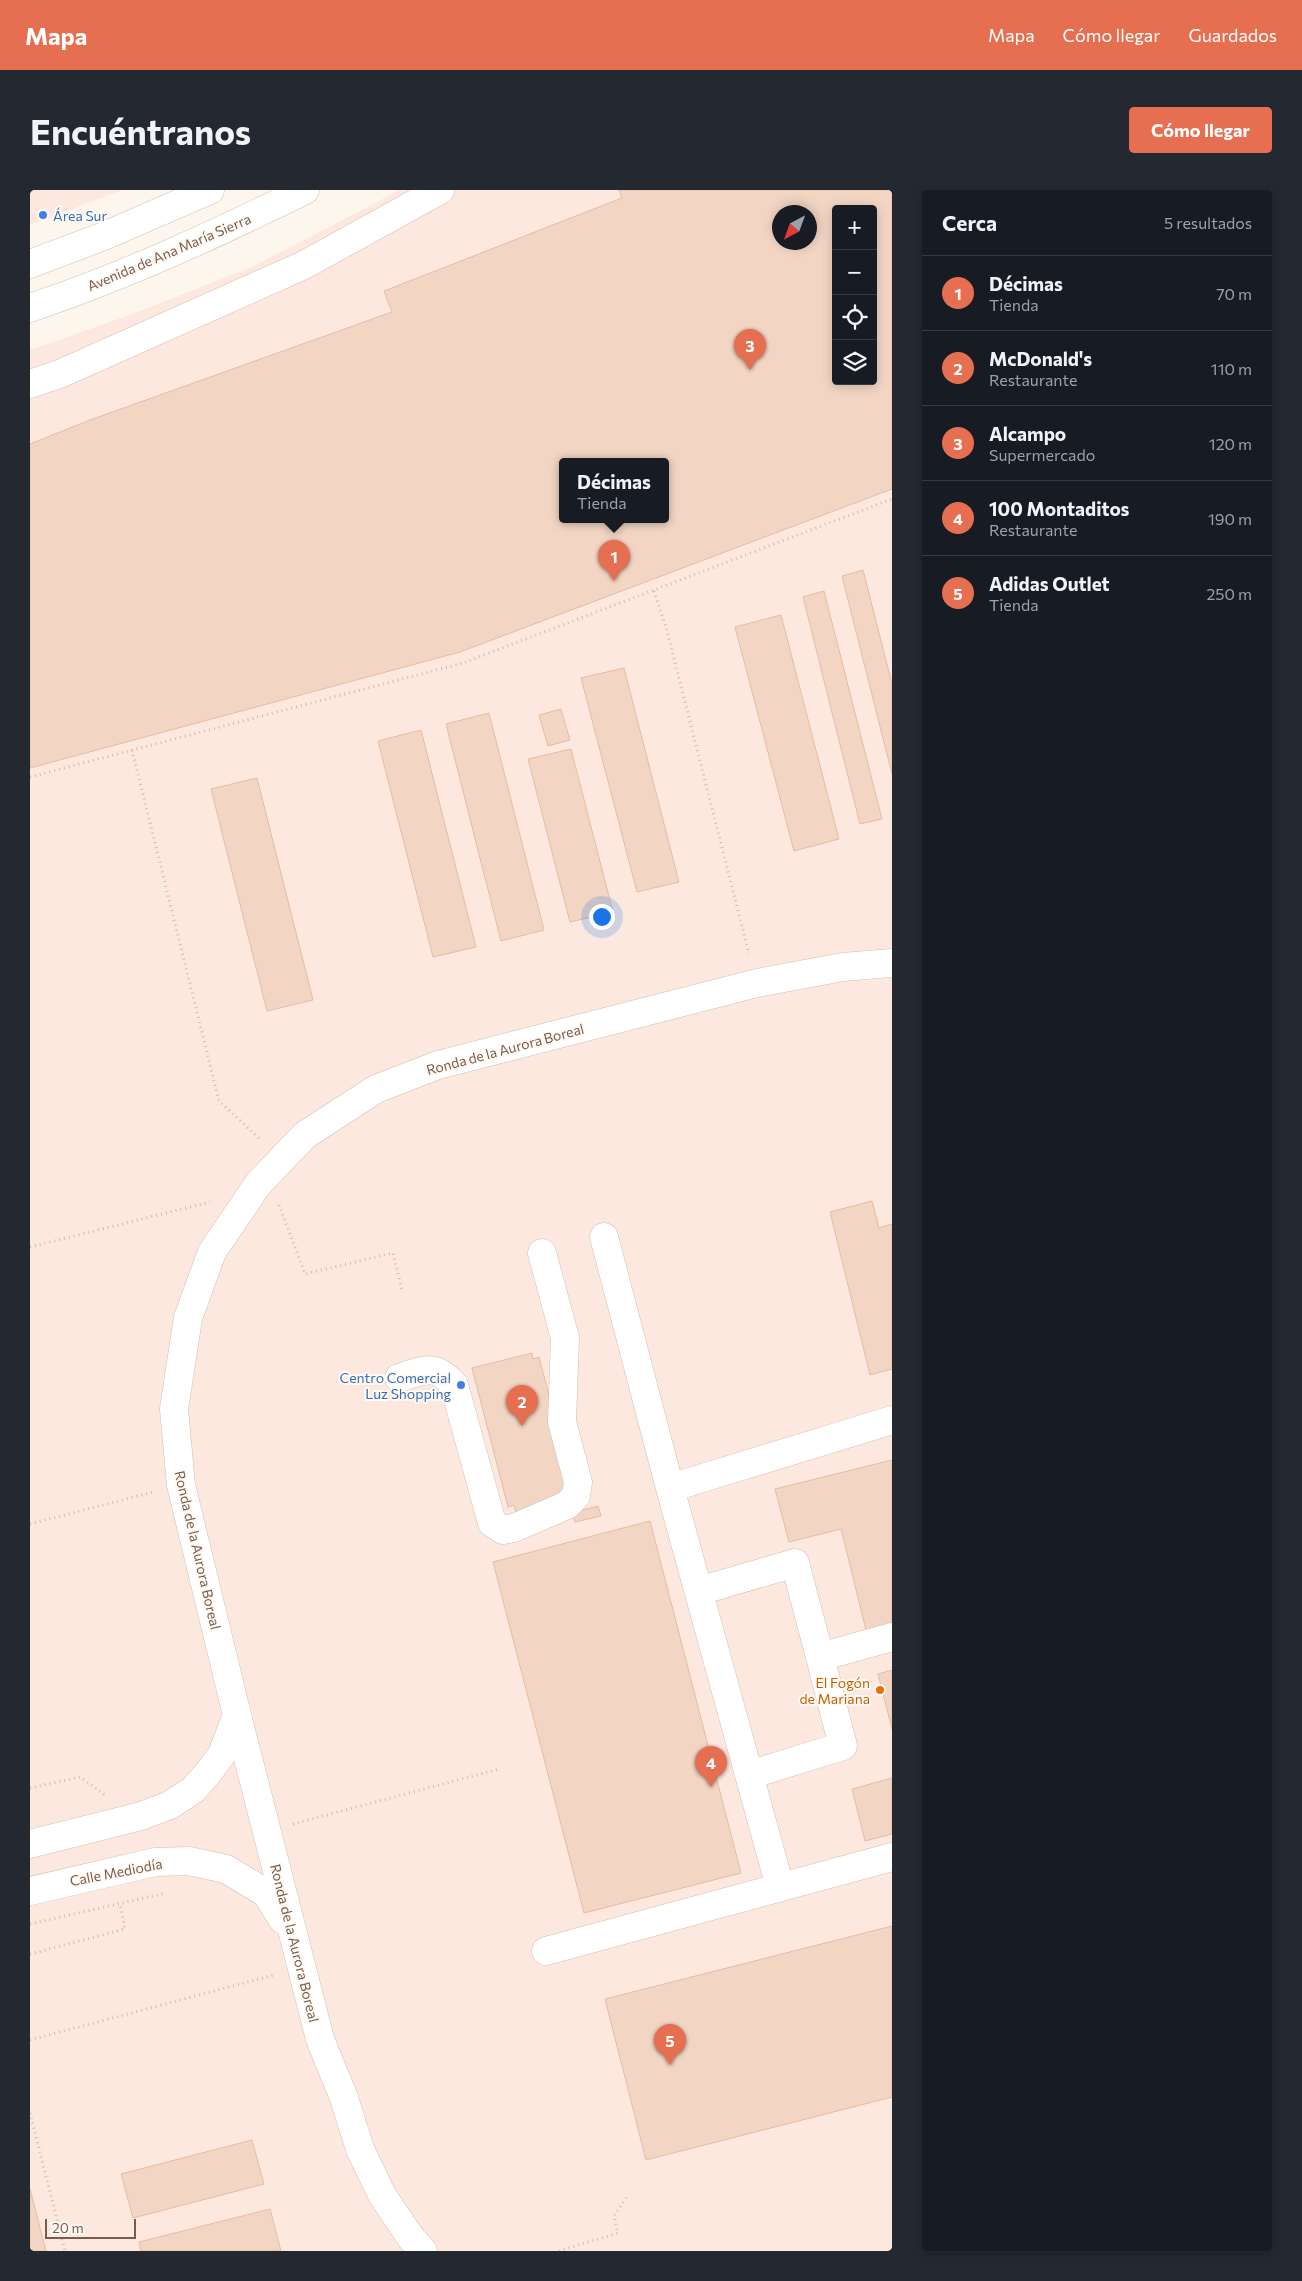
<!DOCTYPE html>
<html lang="es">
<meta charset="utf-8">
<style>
body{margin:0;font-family:Commissioner,sans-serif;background:#242831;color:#f1f3f6}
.controls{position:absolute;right:15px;top:15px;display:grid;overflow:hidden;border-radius:5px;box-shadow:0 2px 12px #0003}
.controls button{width:45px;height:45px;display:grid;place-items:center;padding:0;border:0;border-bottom:1px solid #363941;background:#171b24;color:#f1f3f6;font:25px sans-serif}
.compass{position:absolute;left:742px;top:15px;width:45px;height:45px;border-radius:50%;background:#171b24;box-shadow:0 2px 12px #0003;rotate:221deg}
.scale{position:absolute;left:15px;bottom:12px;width:91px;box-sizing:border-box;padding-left:5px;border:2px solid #7a5c4d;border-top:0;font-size:14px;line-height:18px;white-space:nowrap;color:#7a5c4d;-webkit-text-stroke:4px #fffaf3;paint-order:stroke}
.you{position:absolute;left:571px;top:726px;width:18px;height:18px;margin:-12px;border:4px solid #fff;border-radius:50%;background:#1a73e8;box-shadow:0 0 0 8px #1a73e833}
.badge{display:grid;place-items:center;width:32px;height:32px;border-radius:50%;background:#e76f51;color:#fff;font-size:16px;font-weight:700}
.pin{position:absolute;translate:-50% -41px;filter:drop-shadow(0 1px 2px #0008)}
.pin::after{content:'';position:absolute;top:26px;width:18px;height:15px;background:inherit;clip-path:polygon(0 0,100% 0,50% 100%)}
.popup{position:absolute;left:529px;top:268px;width:110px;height:65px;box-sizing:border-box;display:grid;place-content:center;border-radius:5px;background:#171b24;filter:drop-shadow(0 1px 4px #0005);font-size:16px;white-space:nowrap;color:#9ea1a6}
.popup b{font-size:19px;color:#f1f3f6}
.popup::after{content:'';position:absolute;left:50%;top:100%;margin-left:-10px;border:10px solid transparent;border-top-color:#171b24}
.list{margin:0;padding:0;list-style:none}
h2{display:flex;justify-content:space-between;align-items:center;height:65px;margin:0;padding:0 20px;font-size:21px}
h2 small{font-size:16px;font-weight:400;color:#9ea1a6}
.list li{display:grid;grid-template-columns:32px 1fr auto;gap:15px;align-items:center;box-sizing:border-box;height:75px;padding:0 20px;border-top:1px solid #363941}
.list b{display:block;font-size:19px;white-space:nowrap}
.list p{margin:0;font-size:16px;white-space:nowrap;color:#9ea1a6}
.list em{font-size:16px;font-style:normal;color:#9ea1a6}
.icon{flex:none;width:28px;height:28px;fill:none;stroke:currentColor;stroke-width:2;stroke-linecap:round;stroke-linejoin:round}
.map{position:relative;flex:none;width:862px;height:2061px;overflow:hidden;border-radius:5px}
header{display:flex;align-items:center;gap:30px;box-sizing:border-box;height:70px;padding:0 25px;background:#e76f51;color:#fff}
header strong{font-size:24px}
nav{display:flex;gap:28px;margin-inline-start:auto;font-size:18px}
.intro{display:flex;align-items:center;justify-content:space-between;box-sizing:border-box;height:120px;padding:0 30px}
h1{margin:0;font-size:35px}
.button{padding:12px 22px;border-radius:5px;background:#e76f51;color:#fff;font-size:18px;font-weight:700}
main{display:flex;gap:30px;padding:0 30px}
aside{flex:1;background:#171b24;border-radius:5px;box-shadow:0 2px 12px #0003}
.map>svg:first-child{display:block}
.commercial{fill:#fde8e0;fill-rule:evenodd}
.building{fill:#f3d5c3;stroke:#e6bba3;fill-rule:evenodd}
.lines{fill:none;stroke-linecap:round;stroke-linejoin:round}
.minor-casing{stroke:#d1beb0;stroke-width:29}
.path{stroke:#d9b8a5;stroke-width:3;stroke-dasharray:1 4;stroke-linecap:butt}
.minor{stroke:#fff;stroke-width:28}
.shop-dot{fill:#3f7fe0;stroke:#fffaf3;stroke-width:2}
.food-dot{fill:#e8710a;stroke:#fffaf3;stroke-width:2}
.labels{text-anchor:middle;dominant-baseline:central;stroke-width:4;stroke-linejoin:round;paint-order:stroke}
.shop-label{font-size:14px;fill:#366cbe;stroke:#fffaf3;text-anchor:start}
.street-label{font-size:14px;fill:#7a5c4d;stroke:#fffaf3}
.food-label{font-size:14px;fill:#c56008;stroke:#fffaf3;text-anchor:end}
</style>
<header>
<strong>Mapa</strong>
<nav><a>Mapa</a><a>Cómo llegar</a><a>Guardados</a></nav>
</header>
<div class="intro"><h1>Encuéntranos</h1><a class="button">Cómo llegar</a></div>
<main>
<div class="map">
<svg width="862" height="2061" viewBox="0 0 862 2061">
<rect width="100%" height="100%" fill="#fdf6ec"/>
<path class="commercial" d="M0 0H92L0 35Z
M370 0H862V2061H0V160L97 126 222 77ZM806 19H843V191H806ZM749 22H779V52H749ZM533 272H635V330H533Z"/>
<path class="building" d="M589 0H862V299L430 462 0 578V254L60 230 362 122 354 101 592 8ZM806 19H843V191H806ZM749 22H779V52H749ZM533 272H635V330H533Z
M833 380 862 494V584L812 386Z
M794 401 852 629 830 634 773 407Z
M751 425 809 649 764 661 705 437Z
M594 478 649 692 607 702 551 488Z
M531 519 540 550 518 556 509 525Z
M459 523 514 740 471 751 416 534Z
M391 540 446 757 403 767 348 551Z
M541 559 583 722 540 732 498 569Z
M227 588 283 810 237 821 181 599Z
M842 1011 849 1038 862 1034V1179L840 1185 800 1022Z
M502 1163 503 1169 509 1167 542 1294 533 1310 486 1322 484 1315 478 1317 442 1178Z
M862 1270V1433L836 1440 811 1339 759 1352 745 1299Z
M568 1316 571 1326 545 1332 542 1323Z
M620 1331 711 1683 554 1723 463 1372Z
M862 1480V1539L848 1484Z
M862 1588V1644L835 1651 822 1599Z
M862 1736V1907L616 1970 575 1809Z
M222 1950 234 1994 103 2028 91 1984Z
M0 1999 16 2061H0Z
M240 2019 251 2061H111L109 2052Z"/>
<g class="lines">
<defs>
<path id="minor" d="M0 74 74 46 180 0
M0 118C95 86 186 44 275 0
M0 194 32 183 274 75 410 0
M574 1047 640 1298 750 1697
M369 1188C394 1180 405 1173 424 1195L462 1333 473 1340 484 1338 537 1315 546 1306 548 1292 532 1232 535 1148 512 1063
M640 1298 862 1230
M669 1401 765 1373 790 1467 862 1447
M719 1585 813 1556 790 1467
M0 1654 111 1626 140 1615 163 1600 178 1583 192 1564 207 1525
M0 1701 125 1672 159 1671 196 1679 236 1703 253 1730
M516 1761 862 1667
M393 2061 381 2048 352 2005 330 1959 314 1908 290 1849 207 1525 151 1295 144 1219 158 1128 182 1062 228 994 275 945 346 899 408 875 727 793 813 777 862 773"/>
</defs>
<use href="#minor" class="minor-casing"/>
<path class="path" d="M624 401 636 437 719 764
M102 560 189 911 231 950
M0 587 433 473 862 309
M249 1015 275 1084 363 1063 372 1100
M0 1057 180 1012
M0 1334 123 1302
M0 1598 50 1587 75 1605
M263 1634 469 1579
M0 1734 136 1703
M0 1764 95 1739 90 1713
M0 1850 244 1785
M0 1923 35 2061
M529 2061 588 2043 584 2026 596 2008"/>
<use href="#minor" class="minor"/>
</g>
<g class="shop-dot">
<circle cx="13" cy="25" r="5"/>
<circle cx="431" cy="1195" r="5"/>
</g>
<circle class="food-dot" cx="850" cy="1500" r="5"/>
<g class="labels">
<g class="shop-label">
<text x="23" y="25">Área Sur</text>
<text x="421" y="1187" text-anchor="end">Centro Comercial<tspan x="421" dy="16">Luz Shopping</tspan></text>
</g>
<g class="street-label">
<text transform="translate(139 62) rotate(-23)">Avenida de Ana María Sierra</text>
<text transform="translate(475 859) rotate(-15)">Ronda de la Aurora Boreal</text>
<text transform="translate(168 1360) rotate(77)">Ronda de la Aurora Boreal</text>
<text transform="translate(86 1682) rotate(-11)">Calle Mediodía</text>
<text transform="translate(265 1753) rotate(76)">Ronda de la Aurora Boreal</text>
</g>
<g class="food-label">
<text x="840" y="1492">El Fogón<tspan x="840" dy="16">de Mariana</tspan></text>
</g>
</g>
</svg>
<div class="controls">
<button>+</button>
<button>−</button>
<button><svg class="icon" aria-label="locate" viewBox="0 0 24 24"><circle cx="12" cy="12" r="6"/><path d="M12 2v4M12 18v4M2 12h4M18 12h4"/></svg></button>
<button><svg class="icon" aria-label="layers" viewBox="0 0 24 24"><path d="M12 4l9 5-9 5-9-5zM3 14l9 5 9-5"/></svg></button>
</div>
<svg class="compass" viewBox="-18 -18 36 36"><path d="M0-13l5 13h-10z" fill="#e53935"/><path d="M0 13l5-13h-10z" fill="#9ea1a6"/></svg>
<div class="scale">20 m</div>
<div class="you"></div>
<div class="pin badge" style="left:584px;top:391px">1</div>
<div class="popup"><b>Décimas</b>Tienda</div>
<div class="pin badge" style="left:492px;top:1236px">2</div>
<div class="pin badge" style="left:720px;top:180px">3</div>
<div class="pin badge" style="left:681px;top:1597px">4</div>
<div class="pin badge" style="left:640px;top:1875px">5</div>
</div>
<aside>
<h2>Cerca<small>5 resultados</small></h2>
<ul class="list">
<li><span class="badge">1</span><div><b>Décimas</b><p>Tienda</p></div><em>70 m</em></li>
<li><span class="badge">2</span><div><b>McDonald's</b><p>Restaurante</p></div><em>110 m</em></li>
<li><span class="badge">3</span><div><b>Alcampo</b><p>Supermercado</p></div><em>120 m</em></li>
<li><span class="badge">4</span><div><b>100 Montaditos</b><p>Restaurante</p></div><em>190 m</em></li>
<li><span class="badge">5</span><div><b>Adidas Outlet</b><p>Tienda</p></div><em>250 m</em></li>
</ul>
</aside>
</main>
